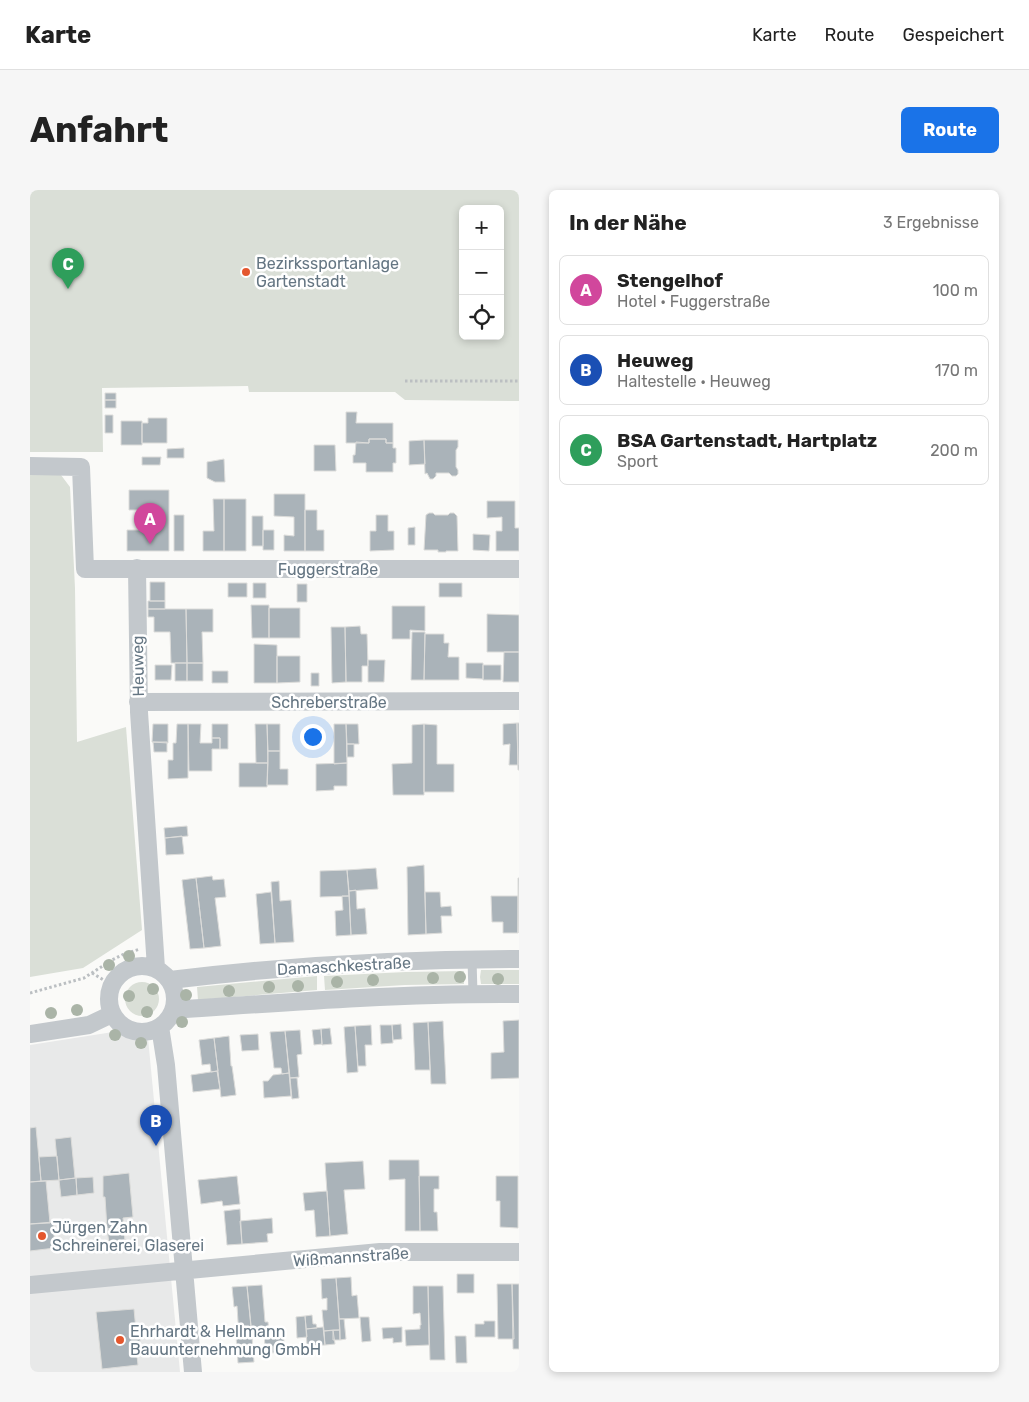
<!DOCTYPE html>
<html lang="de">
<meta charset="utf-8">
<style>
body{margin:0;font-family:Rubik,sans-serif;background:#f6f6f6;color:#222}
.controls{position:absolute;right:15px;top:15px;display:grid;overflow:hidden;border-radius:8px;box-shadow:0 2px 8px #0003}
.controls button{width:45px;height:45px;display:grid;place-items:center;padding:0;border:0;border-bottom:1px solid #e0e0e0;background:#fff;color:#222;font:25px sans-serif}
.you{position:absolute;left:282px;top:546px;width:18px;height:18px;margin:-12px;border:4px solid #fff;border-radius:50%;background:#1a73e8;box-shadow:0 0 0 8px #1a73e833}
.badge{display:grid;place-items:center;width:32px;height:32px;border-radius:50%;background:#1a73e8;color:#fff;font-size:16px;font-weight:700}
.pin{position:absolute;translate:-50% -41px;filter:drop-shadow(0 1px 2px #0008)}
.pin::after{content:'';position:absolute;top:26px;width:18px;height:15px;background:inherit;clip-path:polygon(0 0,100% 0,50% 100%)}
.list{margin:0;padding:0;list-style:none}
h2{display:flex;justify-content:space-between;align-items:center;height:65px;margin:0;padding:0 20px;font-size:21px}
h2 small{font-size:16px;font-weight:400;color:#767676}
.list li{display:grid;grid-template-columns:32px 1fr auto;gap:15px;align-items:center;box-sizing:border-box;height:70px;margin:0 10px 10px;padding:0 10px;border:1px solid #e0e0e0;border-radius:8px}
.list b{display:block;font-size:19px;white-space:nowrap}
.list p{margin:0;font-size:16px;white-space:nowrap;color:#767676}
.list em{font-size:16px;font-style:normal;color:#767676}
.icon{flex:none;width:28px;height:28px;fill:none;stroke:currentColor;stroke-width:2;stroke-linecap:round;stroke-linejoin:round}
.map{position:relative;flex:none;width:489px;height:1182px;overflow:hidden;border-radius:8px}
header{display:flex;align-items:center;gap:30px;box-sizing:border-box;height:70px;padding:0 25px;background:#fff;border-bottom:1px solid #e0e0e0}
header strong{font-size:24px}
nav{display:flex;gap:28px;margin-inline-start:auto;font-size:18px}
.intro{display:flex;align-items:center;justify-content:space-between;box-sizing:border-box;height:120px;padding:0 30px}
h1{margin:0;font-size:35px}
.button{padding:12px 22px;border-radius:8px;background:#1a73e8;color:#fff;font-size:18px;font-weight:700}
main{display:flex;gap:30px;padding:0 30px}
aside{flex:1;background:#fff;border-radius:8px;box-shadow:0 2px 8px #0003}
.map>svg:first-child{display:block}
.built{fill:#e8e9e9}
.green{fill:#dadfd7;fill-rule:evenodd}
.building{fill:#aab3b9;stroke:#dcdcda}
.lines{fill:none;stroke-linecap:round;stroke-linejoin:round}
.path{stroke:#bbbfc2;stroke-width:3;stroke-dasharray:2.5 2.5;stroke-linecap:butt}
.lane{stroke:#c3c8cc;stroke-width:9}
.street{stroke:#c3c8cc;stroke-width:18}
.tree{fill:#aab4a7}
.poi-dot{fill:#e4572e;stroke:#fff;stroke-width:2}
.labels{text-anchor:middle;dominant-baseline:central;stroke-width:5;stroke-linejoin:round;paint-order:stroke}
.poi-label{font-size:16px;fill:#657683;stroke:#fff;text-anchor:start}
.street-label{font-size:16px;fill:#657683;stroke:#fff}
</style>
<header>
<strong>Karte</strong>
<nav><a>Karte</a><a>Route</a><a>Gespeichert</a></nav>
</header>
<div class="intro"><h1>Anfahrt</h1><a class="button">Route</a></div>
<main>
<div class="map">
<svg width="489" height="1182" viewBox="0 0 489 1182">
<rect width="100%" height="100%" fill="#fafaf8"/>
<path class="built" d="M83 842 118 848 150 1182H0V855Z"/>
<path class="green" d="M0 0H489V211L375 210 365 202H219L218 196 72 198 73 262H0ZM433 19H470V146H433Z
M0 284 31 285 40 297 45 398 47 552 96 537 112 740 53 778 0 787Z
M451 780H489V794H451L450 787Z
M434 781V794L375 795 295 800 294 786 376 782Z
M287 786V800L168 810 167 797Z
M95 809a17 17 0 1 1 34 0a17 17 0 1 1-34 0Z"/>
<path class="building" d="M75 203H86V210H75Z
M75 210H86V218H75Z
M316 222H327L326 233H363V253H356V249H339V253H316Z
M75 225H83V243H75Z
M118 228H137V253H112V233H118Z
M91 231H112V255H91Z
M339 249H356V253H363V258H366V273H363V282H336V273H323V265H325L326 252 339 253Z
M394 250H428V257L426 260V277L428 280V284L426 286H422L419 283H406V286L403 289H400L397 283 395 284Z
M394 250 395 274 379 275V251Z
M284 255H305L306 281H284Z
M154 258V268H137V259Z
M112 267H131L130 275H112Z
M194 269 195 292H185L177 288V272Z
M99 300H139V361H97V340H110V320H99Z
M244 304H275V361H254V345L264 346V327L244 326Z
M183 309H194V361H173V341H184Z
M194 309H216V361H194Z
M457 311H485V338H489V361H466V341H472V327L457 328Z
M275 320H287V340H294V361H275Z
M399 323H403L405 325H418L420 323H424L427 326 428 361H416V362H408V360H394L396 325Z
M144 325H154V361H144Z
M346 325H358V341H364V360L340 361V341H346Z
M222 326H233V356H222Z
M385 337V355H378V338Z
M233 340H244V360H233Z
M443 344 460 345 459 361 443 360Z
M120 392H135V411H120Z
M198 393H217V407H198Z
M223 393H236V408H223Z
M409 393H432V407H409Z
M267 394H277V412H267Z
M118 411H135V419H118Z
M221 415H239V448H222Z
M362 416H395V441L380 440V449H362Z
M239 418H270V448H239Z
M118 419H156L157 473H141L140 442H124V427H118Z
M156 419H183V442H172L173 473H157Z
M457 424 489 425V462H457Z
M330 436 331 444H337L338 476H332V492H316L315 437Z
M301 437H315L316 492 302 493Z
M382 442H395L394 490H381Z
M395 444H414V453H419L418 467H429V490H394Z
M224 454 247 455V493H224Z
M474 462H489V492H473Z
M247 466H270V492L247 493Z
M338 470H355L354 492H338Z
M145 473H157V491H145Z
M157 473H173V491H157Z
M436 473H453V489L436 488Z
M125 475H142L141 490H125Z
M453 475H471V490H453Z
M182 481H198V493H182Z
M281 483H289V496H281Z
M487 533 488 575H479L480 554 473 555V534Z
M487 533H489V580H488Z
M123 534H138V553L122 552Z
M147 534H158V588L138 589V570H143V553H146Z
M158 534H171L170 553H182V548H190V559H182V581H159Z
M182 534H198V559H190V548H182Z
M225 534H237L238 573H226Z
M237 534H250V561H238Z
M304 534H316L317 573 304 574Z
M316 534H328L329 554H317Z
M394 534V605H363L362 574 382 573V535Z
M394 534 407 535V574H424V602H394Z
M123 552H137V562H124Z
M317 554H324V567H317Z
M238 561H250V579H258V595H237Z
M209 573H238L237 597H209Z
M317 573V596H304V600L286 601V574Z
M157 636 158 646 135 648 134 638Z
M152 646 154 664 136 665 135 648Z
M394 675 396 744 378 745 377 677Z
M346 678 348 699 319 701 317 680Z
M317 680 319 706 290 707V681Z
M182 686 183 690 194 689 196 707 185 708 191 756 174 758 166 688Z
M166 688 174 758 160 759 152 690Z
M488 688H489L488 743Z
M249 691 250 711 261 710 264 752 245 753 241 692Z
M326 700 327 719 335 718 337 744 321 745 319 701Z
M241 702 245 753 230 754 226 704Z
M395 702H410L411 717 421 716 422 726H411L412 743 396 744Z
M312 706H319L321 745 306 746 305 721 313 720Z
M461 706H488V743H473V732H462Z
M489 830V888L461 889V863L474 862 473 831Z
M413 831 416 894H401L398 832Z
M398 832 400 880H385L383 833Z
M371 834 372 849 363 850 362 835Z
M341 835 342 855H335L336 876H328L325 836Z
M350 835H362L363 853 351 854Z
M325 836 328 882 317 883 314 837Z
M300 838 302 854 292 855 291 839Z
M291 839 292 854 284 855 282 840Z
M270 840 272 864 267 865 269 887 260 888 255 841Z
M255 841 259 883 252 884 251 878H244L240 842Z
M228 844 229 860 212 861 210 845Z
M199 846 201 876H202L206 905 191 907 184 848Z
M184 848 188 881 181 882 180 874 172 875 169 850Z
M187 881 190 899 163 902 161 885Z
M259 883 261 906 234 908 233 891H238L243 885Z
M260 888H267L269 908 262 909Z
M6 937 11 991 0 992V938Z
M41 947 45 988 29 990 25 949Z
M27 966 29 990 11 991 9 967Z
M359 970H389L390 1041H375V989L359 990Z
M333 971 335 999 314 1000 318 1044 300 1046 295 973Z
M99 983 103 1027 93 1028 94 1038 77 1039 75 1007H73V986Z
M207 986 210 1014 193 1016 192 1011 171 1014 168 990Z
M389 986H409V999H404V1022H407L408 1041H390Z
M466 986H488V1038L470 1037V1011H466Z
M63 987 64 1003 47 1005 46 988Z
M46 988 47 1005 31 1007 29 990Z
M16 991 20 1033 0 1034V992Z
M297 1001 300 1046 286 1047 284 1020 275 1021 273 1003Z
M210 1019 212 1054 197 1055 194 1021Z
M242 1028 243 1043 237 1044 238 1052 212 1054 210 1031Z
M23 1032 25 1058 0 1061V1034Z
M94 1038 95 1052 79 1053 77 1039Z
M427 1084H444V1103H427Z
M321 1087 322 1106 327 1105 329 1128 309 1129 306 1088Z
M306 1088 310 1140 294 1141 292 1120H297V1108L292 1109 291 1089Z
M467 1094H482L484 1149H468Z
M482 1094H489V1159H483Z
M232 1095 235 1132H238L239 1144 222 1145 217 1096Z
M217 1096 223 1158 207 1159 206 1147H209L207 1116 204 1117 202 1097Z
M383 1096H398L399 1155 376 1156 375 1140 390 1139V1135H391L390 1123 383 1124Z
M398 1096H413L415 1170H400Z
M104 1119 106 1140 114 1146 106 1155 108 1175 72 1179 66 1122Z
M282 1125 283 1134H286L287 1138 276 1139 275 1126Z
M275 1126 277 1147 267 1148 266 1127Z
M330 1127H339L341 1151 332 1152Z
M309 1129H314L316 1149 310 1150Z
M454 1131H465V1147H445V1134H454Z
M293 1137 295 1155 277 1156 276 1139Z
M372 1137V1152L363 1153V1148L353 1149 352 1138Z
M303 1140H310V1150H303Z
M303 1140 305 1154 295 1155 294 1141Z
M253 1142 255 1161 242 1163V1156L235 1157 234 1144Z
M425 1146H436L437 1173H426Z
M223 1158 224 1172 208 1173 207 1159Z"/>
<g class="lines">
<path class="path" d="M375 191H489
M62 783 82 795
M0 803 54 788 82 770 94 764 110 759"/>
<path class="lane" d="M442 769 443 804"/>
<path class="street" d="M0 276 51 277 55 379H489
M107 378 109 522 126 778
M108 512 489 511
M79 809a33 33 0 1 1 66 0a33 33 0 1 1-66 0Z
M140 790C255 776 373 769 489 769
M144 820C258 812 374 803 489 804
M130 837 136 875 163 1182
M0 844 59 835 82 824
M0 1095 350 1062H489"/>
</g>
<g class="tree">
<circle cx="99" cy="766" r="6"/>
<circle cx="79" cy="775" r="6"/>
<circle cx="430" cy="787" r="6"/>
<circle cx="403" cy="788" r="6"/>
<circle cx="468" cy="789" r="6"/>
<circle cx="343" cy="790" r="6"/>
<circle cx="307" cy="792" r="6"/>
<circle cx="268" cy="796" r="6"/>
<circle cx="239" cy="797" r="6"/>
<circle cx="123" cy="799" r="6"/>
<circle cx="199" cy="801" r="6"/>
<circle cx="156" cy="805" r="6"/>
<circle cx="99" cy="806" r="6"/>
<circle cx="47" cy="820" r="6"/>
<circle cx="117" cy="822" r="6"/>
<circle cx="21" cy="823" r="6"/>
<circle cx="152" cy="832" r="6"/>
<circle cx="85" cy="845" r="6"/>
<circle cx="111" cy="853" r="6"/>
</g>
<g class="poi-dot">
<circle cx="216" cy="82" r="5"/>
<circle cx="12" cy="1046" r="5"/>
<circle cx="90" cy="1150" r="5"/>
</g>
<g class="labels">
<g class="poi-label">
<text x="226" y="73">Bezirkssportanlage<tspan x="226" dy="18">Gartenstadt</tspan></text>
<text x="22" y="1037">Jürgen Zahn<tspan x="22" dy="18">Schreinerei, Glaserei</tspan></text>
<text x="100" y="1141">Ehrhardt &amp; Hellmann<tspan x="100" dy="18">Bauunternehmung GmbH</tspan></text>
</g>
<g class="street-label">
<text x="298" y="379">Fuggerstraße</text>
<text transform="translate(108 476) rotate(-91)">Heuweg</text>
<text x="299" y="512">Schreberstraße</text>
<text transform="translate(314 776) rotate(-3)">Damaschkestraße</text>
<text transform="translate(321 1067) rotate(-4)">Wißmannstraße</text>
</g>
</g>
</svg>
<div class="controls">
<button>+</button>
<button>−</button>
<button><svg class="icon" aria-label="locate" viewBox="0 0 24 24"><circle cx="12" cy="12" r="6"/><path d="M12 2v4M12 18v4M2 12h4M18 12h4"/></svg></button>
</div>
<div class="you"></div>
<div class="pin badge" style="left:120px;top:354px;background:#d1479c">A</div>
<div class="pin badge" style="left:126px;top:956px;background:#1a4fb4">B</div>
<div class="pin badge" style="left:38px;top:99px;background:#2e9e5b">C</div>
</div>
<aside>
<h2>In der Nähe<small>3 Ergebnisse</small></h2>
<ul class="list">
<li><span class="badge" style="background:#d1479c">A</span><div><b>Stengelhof</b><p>Hotel · Fuggerstraße</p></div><em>100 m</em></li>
<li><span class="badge" style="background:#1a4fb4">B</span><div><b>Heuweg</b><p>Haltestelle · Heuweg</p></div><em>170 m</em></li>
<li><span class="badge" style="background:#2e9e5b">C</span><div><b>BSA Gartenstadt, Hartplatz</b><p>Sport</p></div><em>200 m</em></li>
</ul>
</aside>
</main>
